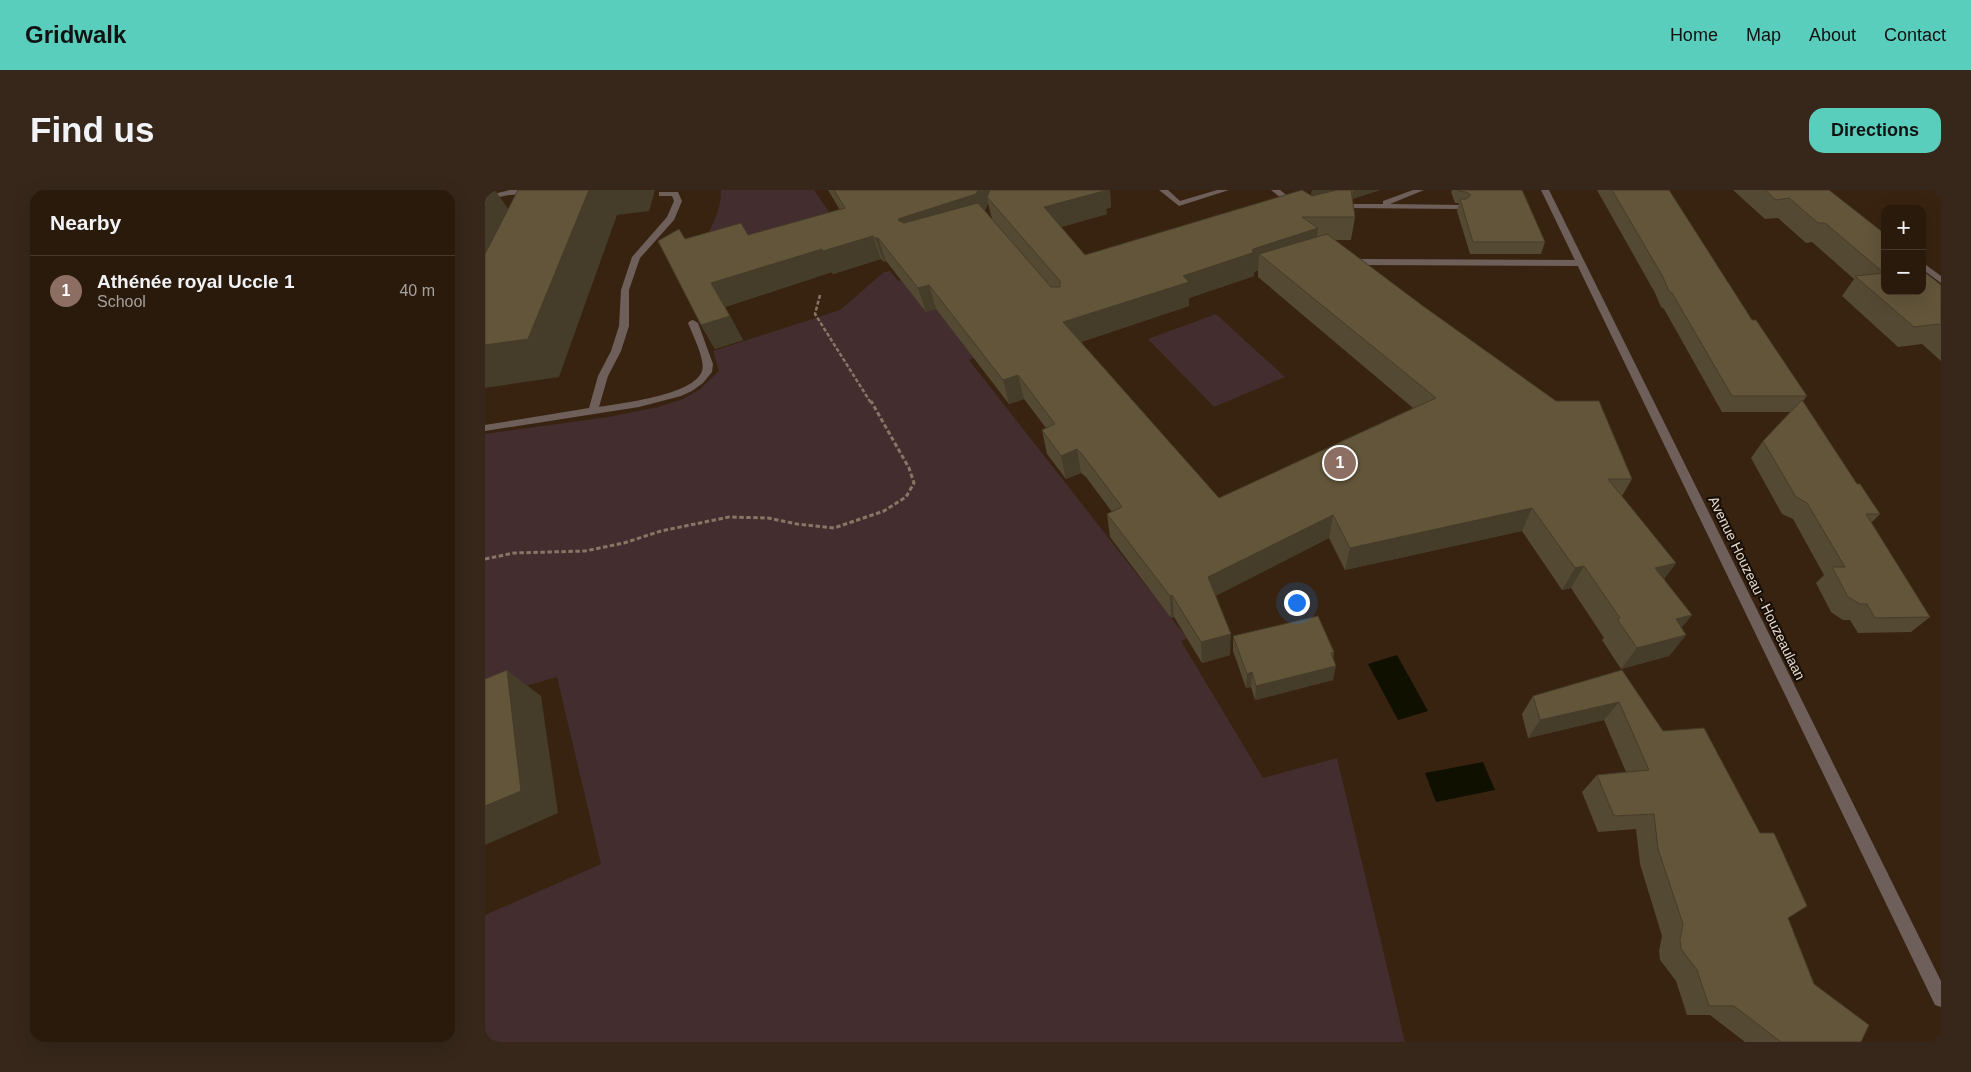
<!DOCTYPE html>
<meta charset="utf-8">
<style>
body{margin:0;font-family:Helvetica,sans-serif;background:#36271a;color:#f1f3f6}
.controls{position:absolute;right:15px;top:15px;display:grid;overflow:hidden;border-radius:10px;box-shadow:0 5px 20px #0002}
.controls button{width:45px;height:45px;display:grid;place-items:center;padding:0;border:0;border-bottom:1px solid #46382d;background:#2a1a0c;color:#f1f3f6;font:25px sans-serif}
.you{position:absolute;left:811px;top:412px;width:18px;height:18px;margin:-12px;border:4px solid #fff;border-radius:50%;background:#1a73e8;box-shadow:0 0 0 8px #1a73e833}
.badge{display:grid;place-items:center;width:32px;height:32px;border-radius:50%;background:#5acebc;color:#fff;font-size:16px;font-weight:700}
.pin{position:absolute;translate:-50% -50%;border:2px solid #fff;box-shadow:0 1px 5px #0006}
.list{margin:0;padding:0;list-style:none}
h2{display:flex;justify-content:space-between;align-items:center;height:65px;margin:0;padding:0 20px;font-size:21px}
h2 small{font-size:16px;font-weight:400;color:#a5a19d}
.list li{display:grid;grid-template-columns:32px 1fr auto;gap:15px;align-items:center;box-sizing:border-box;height:70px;padding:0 20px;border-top:1px solid #46382d}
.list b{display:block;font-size:19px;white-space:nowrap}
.list p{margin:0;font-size:16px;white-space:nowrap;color:#a5a19d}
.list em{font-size:16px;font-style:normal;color:#a5a19d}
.map{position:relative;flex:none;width:1456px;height:852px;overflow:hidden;border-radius:15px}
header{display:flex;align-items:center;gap:30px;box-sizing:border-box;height:70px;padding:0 25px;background:#5acebc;color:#111}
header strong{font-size:24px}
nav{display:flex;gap:28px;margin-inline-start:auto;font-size:18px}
.intro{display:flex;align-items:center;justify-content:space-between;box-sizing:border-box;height:120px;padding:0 30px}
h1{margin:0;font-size:35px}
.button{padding:12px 22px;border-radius:15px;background:#5acebc;color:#111;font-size:18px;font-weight:700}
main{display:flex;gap:30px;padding:0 30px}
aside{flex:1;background:#2a1a0c;border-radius:15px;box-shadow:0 5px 20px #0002}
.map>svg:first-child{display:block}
.green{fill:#432d2e}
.water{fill:#101000}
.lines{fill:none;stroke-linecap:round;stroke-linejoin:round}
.path-far1{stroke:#877566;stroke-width:2.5;stroke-dasharray:4 2;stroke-linecap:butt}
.path{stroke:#877566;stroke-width:3;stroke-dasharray:4.5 2.5;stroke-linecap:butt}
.service{fill:#6e5f5b;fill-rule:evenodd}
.minor{fill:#6e5f5b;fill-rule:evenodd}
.tertiary{fill:#6e5f5b;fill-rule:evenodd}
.wall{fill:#544932;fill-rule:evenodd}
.shaded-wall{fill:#453c29}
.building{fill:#62553a;stroke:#453c29}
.labels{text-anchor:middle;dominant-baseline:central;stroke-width:4.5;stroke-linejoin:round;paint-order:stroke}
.street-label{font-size:14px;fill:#e8dacf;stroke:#180f07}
</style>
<header>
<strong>Gridwalk</strong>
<nav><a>Home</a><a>Map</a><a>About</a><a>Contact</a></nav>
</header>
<div class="intro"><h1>Find us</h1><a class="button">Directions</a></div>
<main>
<aside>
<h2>Nearby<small></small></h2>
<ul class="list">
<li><span class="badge" style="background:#8d6e63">1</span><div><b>Athénée royal Uccle 1</b><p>School</p></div><em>40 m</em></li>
</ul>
</aside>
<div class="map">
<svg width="1456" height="852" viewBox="0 0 1456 852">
<rect width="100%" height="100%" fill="#382310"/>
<path class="green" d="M236 0H329L349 29 285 46 218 52C228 35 236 20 236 0Z
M405 81 413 91 426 87 441 122 451 119 489 168 484 170 702 448 696 451 778 588 852 568 920 852H0V725L116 674 72 487 0 508V244L123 227 173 217 198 209 215 199 234 181 228 161 355 120 399 82Z
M731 124 800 187 729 217 663 149Z"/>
<path class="water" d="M912 465 943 521 913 530 883 474Z
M998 572 1010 600 951 612 940 583Z"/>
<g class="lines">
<path class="path-far1" d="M335 105 330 124 386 213"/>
<path class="path" d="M0 369 29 363 100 361 139 353 176 341 244 327 283 328 312 334 349 338 399 321 421 307 429 293 424 278 386 211"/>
<path class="service" d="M25 0H50L53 2 49 4 24 5 0 10V6Z
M674 0H683L695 11 732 0H744L694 16Z
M786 0H795L814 15 807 17Z
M928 0H939L905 14 977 15 981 17 977 19 861 18 853 20 849 18 861 14H898V11Z
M174 2H193L197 11 189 30 155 68 144 100V136L136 161 123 186 114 217C137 213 209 205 217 181 221 171 207 143 203 133L205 131 208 130 213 133 228 174 227 182 218 193 207 201 196 206 154 217 0 241V235L104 218 113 186 126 161 134 136 136 100 147 67 182 27 189 11 187 6H174Z
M863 66 877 69 1096 70 1100 73 1096 76 877 75 860 71V67Z"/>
<path class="minor" d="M1437 72 1456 86V93L1437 79Z"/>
<path class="tertiary" d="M1056 0H1064L1456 791V817L1450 815Z"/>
</g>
<path class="wall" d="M343 0H625L626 17 621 19 622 24 576 37 600 65 826 6 827 0H895L867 9 870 27 866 50H850L1147 289 1137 306 1191 373 1179 389 1207 425 1196 438 1201 445 1184 466 1136 479 1117 450 1119 448 1086 398 1077 400 1037 341 860 380 844 348 730 406 745 465 717 473 689 427 686 428 625 347 622 324 627 322 601 287 596 283 581 289 562 264 557 240 561 238 539 209 524 214 451 119 441 122 401 71 399 72 396 69 348 84 347 82 240 117 258 150 230 159 216 135 200 49 263 45 355 20ZM503 13 507 29 500 21ZM773 80V87L928 218 734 308 596 152 704 116V108L769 86V82Z
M967 0H1037L1060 52 1056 64H985L972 21 974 13H970L966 2Z
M1112 0H1184L1267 130 1322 206 1318 211 1372 294 1395 324 1386 333 1445 427 1426 442 1373 443 1365 430H1358L1346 422 1331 393 1339 385 1308 329 1297 324 1266 268 1278 251 1305 222H1237L1179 119 1176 117 1170 103Z
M1248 0H1344L1400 44V101L1456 95V171L1437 154 1413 157 1357 106 1369 89 1327 52 1321 53 1293 28 1280 29Z
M748 446 849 462 848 469V490L770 510 766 497 761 498 748 461Z
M1137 480 1303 728 1329 794 1376 852H1260L1225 825H1202L1191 791 1175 770 1174 761 1177 746 1155 674 1151 639 1113 642 1097 602 1112 585 1141 582 1119 530 1043 548 1037 524 1048 506Z"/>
<path class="shaded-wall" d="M4 0H10L31 30 0 64V20Z
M104 0H170L164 21 132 25 74 187 0 198V155Z
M493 0H505L502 7 503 13 497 27 420 52 413 29Z
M615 0H625L626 17 621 19 622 24 563 41 559 17Z
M827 0H863L825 20Z
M868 0H895L867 9Z
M833 38 830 61 774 64 773 80 769 82V86L704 108V116L582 156 578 132 698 86 767 61 768 59Z
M388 46 396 69 348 84 338 61Z
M390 48H393L401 71 399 72Z
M337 59 347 82 239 117 226 93Z
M444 95 451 119 441 122 433 98Z
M245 126 258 150 230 159 216 135Z
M533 185 539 209 524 214 518 190Z
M592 259 596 283 581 289 576 266Z
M1047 318 1037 341 860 380 865 358Z
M848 325 844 348 723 410V387Z
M1191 373 1174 395 1170 378Z
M1099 376 1086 398 1077 400 1090 378Z
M687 405 689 427 686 428 685 406Z
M1207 425 1189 446 1191 429Z
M746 444 745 465 717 473 716 452Z
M1201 445 1184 466 1136 479 1152 458Z
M851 476 848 490 770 510 771 496Z
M22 480 56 506 73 623 0 655V616Z
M767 482 766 497 761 498 762 484Z
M1134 512 1119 530 1043 548 1055 530Z"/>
<path class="building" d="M0 0H4L0 20Z
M33 0H104L43 149 0 155V64Z
M349 0H493L491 4 413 29 414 31 419 33 493 13 566 97H575V91L502 7 505 0H619V1L559 17 600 65 817 0 827 6 852 0H866L870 27H817L833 38 768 59 767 61 770 62 698 86 704 92 578 132 734 308 951 208 774 64 842 44 938 116 1071 211H1114L1147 289H1123L1191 373 1170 378 1207 425 1191 429 1201 445 1152 458 1132 429 1135 428 1099 376 1090 378 1047 318 865 358 848 325 723 387 746 444 716 452 687 405 685 406 622 324 637 317 597 264 592 259 576 266 557 240 570 234 533 185 518 190 444 95 433 98 393 48H390L388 46 338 61 337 59 226 93 245 126 216 135 173 51 194 39 200 49 256 33 263 45 360 18Z
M972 0H1037L1060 52H988L975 9H981L986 5 981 2 973 1Z
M1127 0H1184L1267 130H1271L1322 206H1247L1187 103 1184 101 1178 87Z
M1280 0H1344L1400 44V101H1437V80L1456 95V136L1454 134 1429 137 1370 86 1399 83 1340 33H1333L1304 8 1291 10Z
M1317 210 1372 294H1375L1395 324H1381L1445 427 1390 428 1382 414H1375L1363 407 1347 377H1360L1322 313 1311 307 1278 251Z
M833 426 849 462 846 463 851 476 771 496 767 482 762 484 748 446Z
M22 480 36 601 0 616V489Z
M1137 480 1178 541 1219 538 1275 643H1289L1322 716 1303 728 1329 794 1384 835 1376 852H1296L1249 816H1224L1212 780 1196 759 1195 750 1198 734 1173 659 1169 624 1129 626 1112 585 1164 580 1134 512 1055 530 1048 506Z"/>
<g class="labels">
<g class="street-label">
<text transform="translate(1272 398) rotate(64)">Avenue Houzeau - Houzeaulaan</text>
</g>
</g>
</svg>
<div class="controls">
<button>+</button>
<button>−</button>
</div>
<div class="you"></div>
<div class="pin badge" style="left:855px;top:273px;background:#8d6e63">1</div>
</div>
</main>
